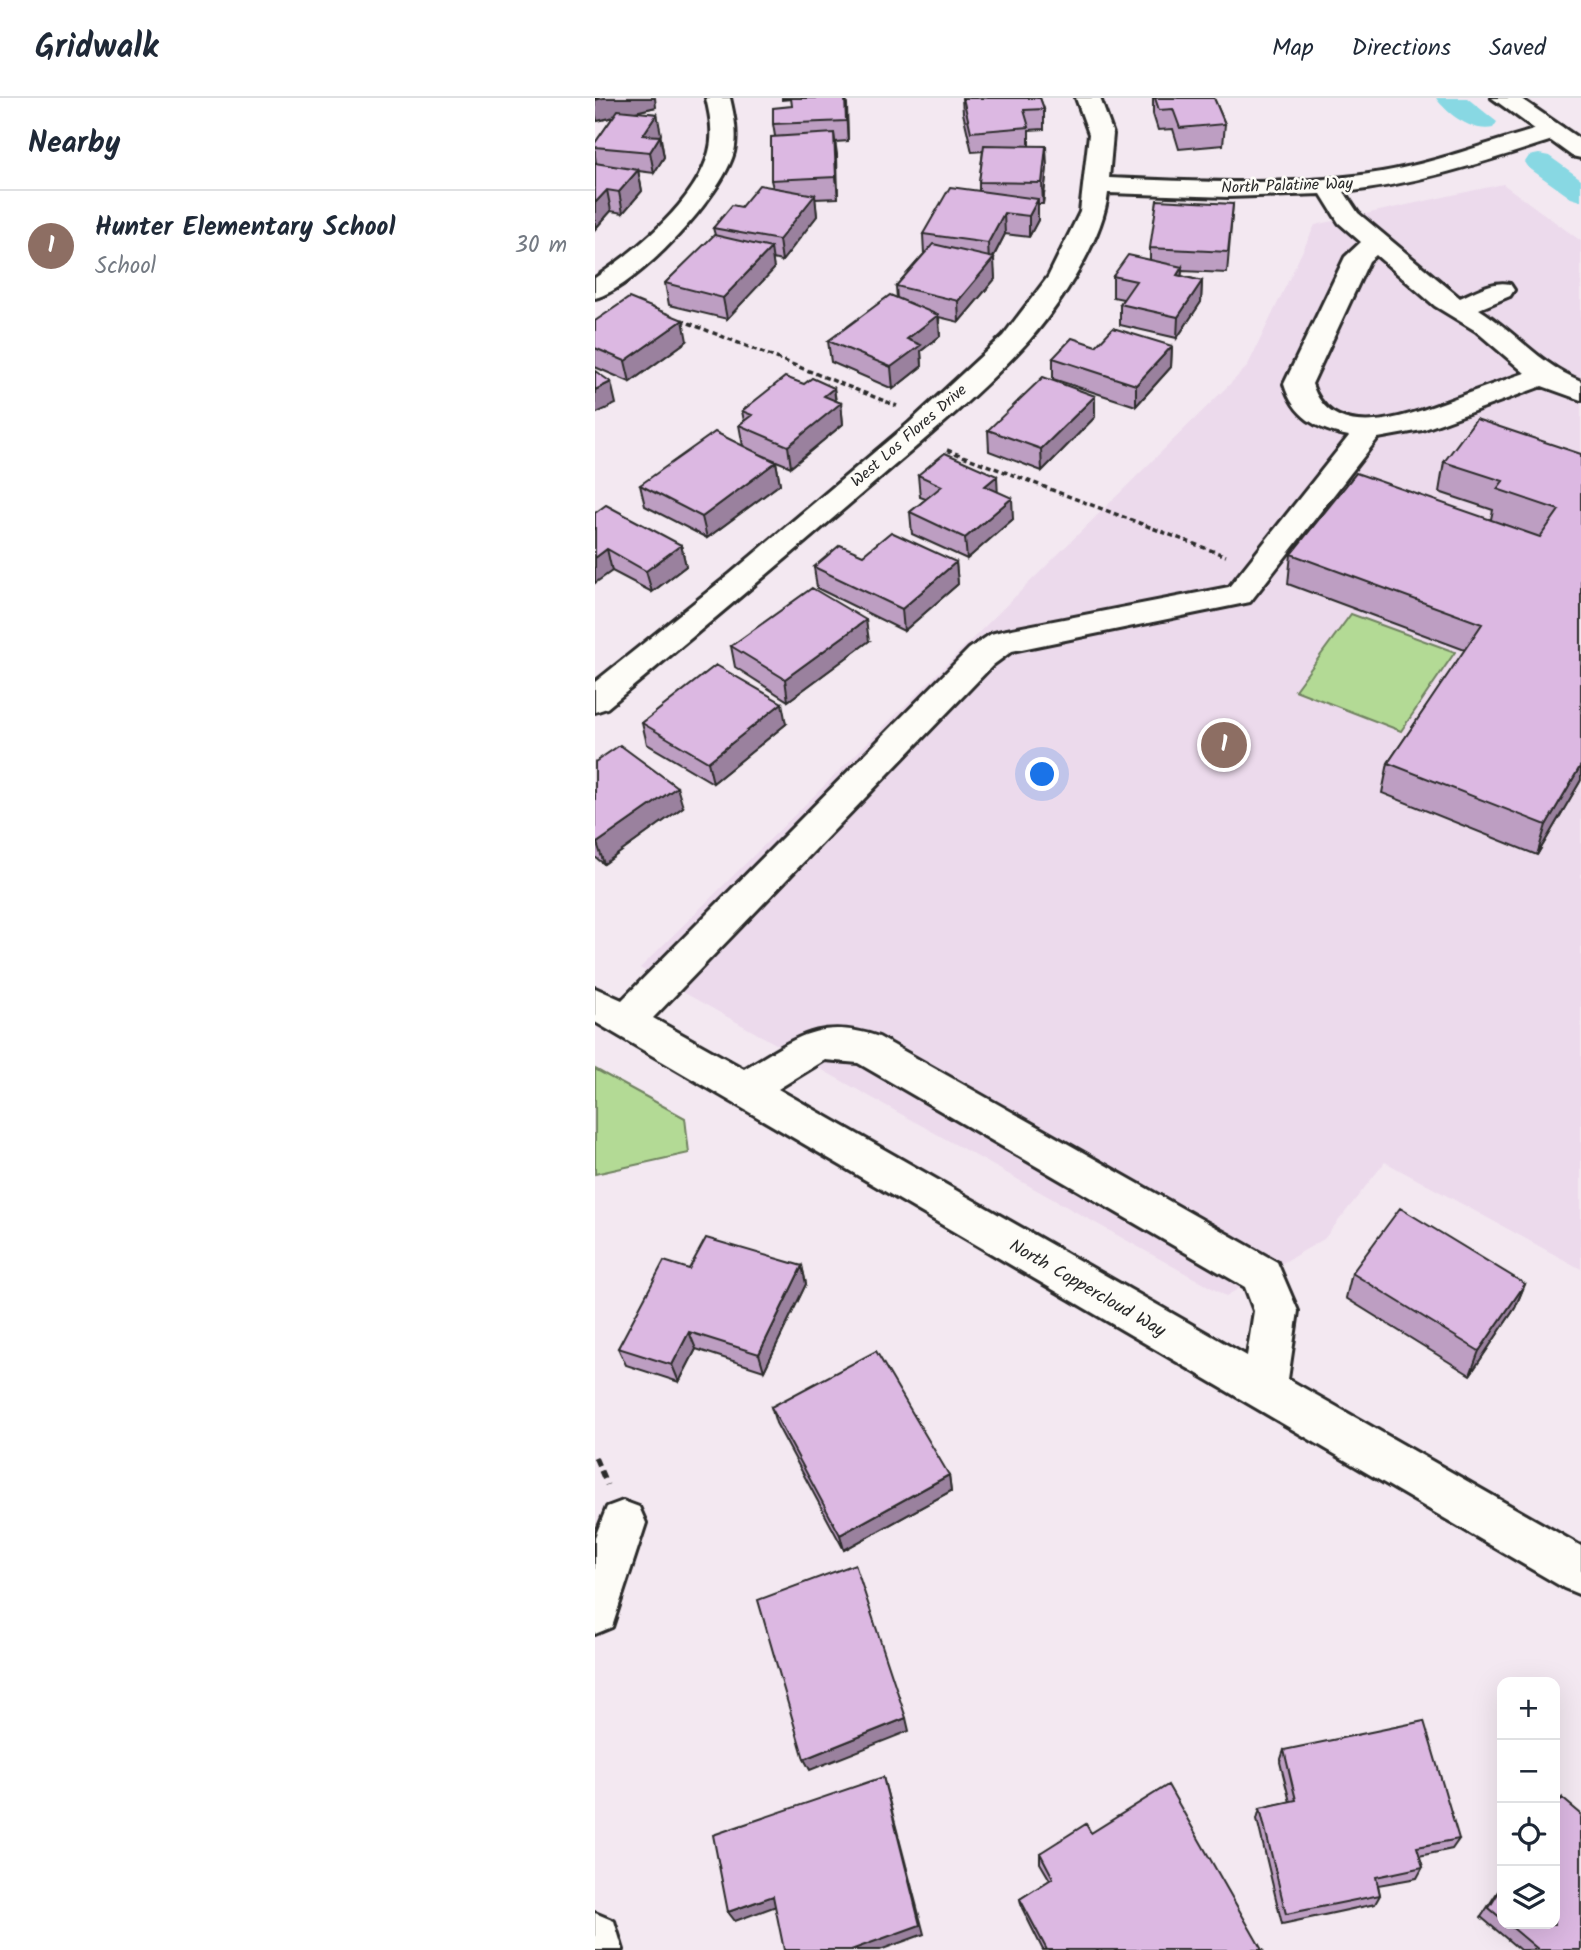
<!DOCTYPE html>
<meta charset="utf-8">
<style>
body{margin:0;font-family:Kalam,sans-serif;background:#f2f2f3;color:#1f2937}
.controls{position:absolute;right:21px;bottom:21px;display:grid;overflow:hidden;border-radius:14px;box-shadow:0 7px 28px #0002}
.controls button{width:63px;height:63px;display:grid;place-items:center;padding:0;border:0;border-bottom:2px solid #e0e1e3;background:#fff;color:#1f2937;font:35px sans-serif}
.you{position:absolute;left:448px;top:677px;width:24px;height:24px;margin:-18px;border:5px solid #fff;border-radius:50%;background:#1a73e8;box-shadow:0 0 0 10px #1a73e833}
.badge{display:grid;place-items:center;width:46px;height:46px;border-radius:50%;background:#c8321e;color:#fff;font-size:23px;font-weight:700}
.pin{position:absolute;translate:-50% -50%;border:4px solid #fff;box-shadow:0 2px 7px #0006}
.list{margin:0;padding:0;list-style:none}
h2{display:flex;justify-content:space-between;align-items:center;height:91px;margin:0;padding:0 28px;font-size:30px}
h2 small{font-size:23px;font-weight:400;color:#747a83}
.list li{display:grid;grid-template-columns:46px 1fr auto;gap:21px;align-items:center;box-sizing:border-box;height:112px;padding:0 28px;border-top:2px solid #e0e1e3}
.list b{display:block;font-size:26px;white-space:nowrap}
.list p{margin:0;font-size:23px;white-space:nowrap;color:#747a83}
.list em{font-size:23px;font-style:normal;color:#747a83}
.icon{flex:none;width:38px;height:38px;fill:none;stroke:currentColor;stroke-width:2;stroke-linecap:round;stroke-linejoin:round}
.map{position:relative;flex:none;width:986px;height:1852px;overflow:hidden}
header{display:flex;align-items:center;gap:42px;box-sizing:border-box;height:98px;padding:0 35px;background:#fff;border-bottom:2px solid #e0e1e3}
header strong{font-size:33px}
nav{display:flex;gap:38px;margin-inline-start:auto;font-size:24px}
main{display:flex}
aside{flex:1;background:#fff}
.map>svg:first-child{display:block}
.built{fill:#ecdaec}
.green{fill:#b3da95;stroke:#6f8260;stroke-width:2}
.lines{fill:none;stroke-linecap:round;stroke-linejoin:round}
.canal{fill:#88d8e3;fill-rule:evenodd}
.minor-casing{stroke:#2b2b2b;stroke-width:6}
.major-casing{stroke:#2b2b2b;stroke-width:6}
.path-far1{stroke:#2b2b2b;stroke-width:3.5;stroke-dasharray:5 3.5;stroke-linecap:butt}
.path{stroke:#2b2b2b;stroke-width:5;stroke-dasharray:9 6;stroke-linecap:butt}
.minor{fill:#fdfcf7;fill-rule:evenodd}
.major{fill:#fdfcf7;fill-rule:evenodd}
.wall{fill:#bd9ec2;stroke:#2b2b2b;stroke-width:2}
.shaded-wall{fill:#9a819e;stroke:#2b2b2b;stroke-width:2}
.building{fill:#dcb8e2;stroke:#2b2b2b;stroke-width:2}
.labels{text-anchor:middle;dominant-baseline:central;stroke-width:5;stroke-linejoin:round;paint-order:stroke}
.far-street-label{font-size:16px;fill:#2b2b2b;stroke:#fdfcf7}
.street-label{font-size:18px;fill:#2b2b2b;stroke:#fdfcf7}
</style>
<header>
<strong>Gridwalk</strong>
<nav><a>Map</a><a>Directions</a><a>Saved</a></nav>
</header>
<main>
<aside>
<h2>Nearby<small></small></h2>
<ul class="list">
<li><span class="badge" style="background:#8d6e63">1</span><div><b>Hunter Elementary School</b><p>School</p></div><em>30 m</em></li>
</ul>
</aside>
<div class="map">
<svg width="986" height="1852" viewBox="0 0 986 1852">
<rect width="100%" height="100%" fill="#f3e8f1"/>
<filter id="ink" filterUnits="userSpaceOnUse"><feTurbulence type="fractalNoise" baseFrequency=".0143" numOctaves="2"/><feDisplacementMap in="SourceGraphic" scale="14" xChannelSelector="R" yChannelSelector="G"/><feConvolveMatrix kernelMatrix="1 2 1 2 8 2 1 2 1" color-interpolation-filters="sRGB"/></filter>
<g filter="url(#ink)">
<path class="built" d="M908 86 986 143V1171L790 1064 729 1141 631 1198 45 870 652 269 720 127Z"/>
<path class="green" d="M756 516 860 554 806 633 700 592Z
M0 971 90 1020 94 1055 0 1076Z"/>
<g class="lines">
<path class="canal" d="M841 0H872L902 24 898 30C878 35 852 16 841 0Z
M944 56 954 58 986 81V103L976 100 934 70 930 64 934 58Z"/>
<defs>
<path id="minor" d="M111 0H135C139 17 143 36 139 54 128 97 43 189 0 200V180C41 152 101 104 114 54 119 36 115 17 111 0Z
M481 0H505L518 36 514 80C605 84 697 89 787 74 846 64 901 41 958 27L967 29 970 34 967 39C895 62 824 86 749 94L763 115 865 200C881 193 898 182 915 186L919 192 915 198 884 211C921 234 945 267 986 283V302L947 288 827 332 783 340 655 504 417 553 398 567 58 920 149 971C200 942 222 918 284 939L682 1164 703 1213 693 1281 986 1448V1497L969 1490 0 924V890L27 902 374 551 396 536 407 533 634 489 754 338C721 331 699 319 689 286L750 159 766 144 744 125 726 96 633 99 513 95C508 143 460 216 426 251 379 301 324 346 272 391 186 465 99 538 12 610L0 614V584L135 476 314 325 408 238 453 179 485 114 494 36ZM781 157 840 208 881 233 930 275C906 283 882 292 858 301 815 317 738 349 717 286L774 163ZM230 962 263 965 650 1189 659 1213 652 1258 183 991Z
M28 1403 44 1409 51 1425 17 1529 0 1536V1439L12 1409Z
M0 1815 19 1823 28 1852H0Z"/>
<path id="major" d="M897 0H925L986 42V60L977 58Z"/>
</defs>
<use href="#minor" class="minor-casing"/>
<use href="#major" class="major-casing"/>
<path class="path-far1" d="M86 222 302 308
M352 352 631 458"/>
<path class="path" d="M0 1359 12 1387"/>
<use href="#minor" class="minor"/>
<use href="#major" class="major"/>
</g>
<path class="wall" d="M0 0 61 9 40 14 62 16 69 59 59 75 43 73 47 93 28 115 16 113 0 131V65H1L0 58V45L18 19 2 23 0 19Z
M187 0H251L253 43 240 44 243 100 220 101 222 118 187 163 177 161 179 171 132 221 74 207 70 185 120 137 118 130 146 109 178 90 176 82 180 38 178 26 197 8V1L187 2Z
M367 0H445L449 11V31L434 32V48L452 69 448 106H443V122L434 139 410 136 398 160 400 181 364 224 344 219 345 238 326 253 327 268 298 291 236 264 233 243 302 201 301 188 329 156 328 136 384 93V84L388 53 377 54 368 15Z
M558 0H619L630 26 628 47 584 51 578 31 563 32 558 16Z
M638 106 632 175 587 173 586 178 607 183 606 204 582 240 525 227V206L528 201 518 199V178L555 162V150Z
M0 223 92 243 35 284 0 269Z
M501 248H577L576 269 541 308 458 281V260Z
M209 286 239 290 241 303 246 305 248 326 196 369 162 355 181 364 185 386 112 440 50 408 45 387 148 348 144 327 149 323 147 313Z
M500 298V319L447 373 394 353 393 332Z
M986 356V682L942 757 787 695 793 665 870 552 693 486 696 456 896 421 898 412 844 394 849 364Z
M323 377 402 378V393L418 421 372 461 317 436 315 414 331 401 325 399Z
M0 415 86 447 91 468 57 494 17 473Z
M268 457 361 464 363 486 309 533 222 490 219 469Z
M274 543 193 603 140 569 136 548Z
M47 625 191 626 118 685 52 646Z
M0 664 88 709 9 766 0 759Z
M207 1168 211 1186 169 1273 101 1251 84 1284 31 1267 23 1250 94 1171Z
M757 1175 930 1186 920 1210 875 1277 751 1200Z
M176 1309 354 1377 356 1393 249 1452 181 1325Z
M689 1652 864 1741 857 1751 824 1758 828 1769 822 1780 783 1787 785 1797 780 1806 687 1826 662 1721 665 1710 695 1704 685 1664Z
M967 1700 986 1852H925L886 1819 907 1787V1826H960V1709Z
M496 1735 667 1852H448L427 1810 425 1801 455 1782 445 1765V1755Z"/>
<path class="shaded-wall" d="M8 0H60L61 9 2 23 0 12V2Z
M250 0H251L252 6 253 43Z
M62 16 66 36 55 54 48 37Z
M239 35 242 56 243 100 241 79Z
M65 38 69 59 59 75 55 54Z
M451 48 452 69 448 106 447 85Z
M43 72 47 93 28 115 24 94Z
M12 92 16 113 0 131V105Z
M220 97 222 118 187 163 184 142Z
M443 101V122L434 139V118Z
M409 115 410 136 395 165 399 160 400 181 364 224 363 203 394 165 393 145Z
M176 150 179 171 132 221 128 200Z
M587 169 586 190 582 177Z
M607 183 606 204 582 240 583 219Z
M343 217 345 238 326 253 327 268 298 291 296 269 312 241Z
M88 222 92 243 35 284 30 263Z
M577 248 576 269 541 308V287Z
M16 284 21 306 0 316V292Z
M239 290 241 308 246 305 248 326 196 369 193 348 229 298Z
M500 298V319L447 373 446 351Z
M181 364 185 386 112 440 107 419Z
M402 378 403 400 390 388Z
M417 400 418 421 372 461 370 440Z
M86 447 91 468 57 494 51 473Z
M12 451 17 473 0 485V460Z
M361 464 363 486 309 533 307 511Z
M271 522 274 543 193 603 190 581Z
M187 605 191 626 118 685 113 664Z
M986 667V682L942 757 951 727Z
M82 689 88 709 9 766 2 745Z
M207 1168 211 1186 169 1273 164 1256Z
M930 1186 920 1210 875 1277 884 1253Z
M94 1234 101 1251 84 1284 77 1267Z
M354 1377 356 1393 249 1452 245 1437Z
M311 1620 314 1633 215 1672 209 1661Z
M288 1679 329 1836 285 1852H256Z
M178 1798 184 1807 140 1823 133 1814Z"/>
<path class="building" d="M196 0H250L251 23 178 26V10L197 8Z
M368 0H445L449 11 429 12 434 29 376 34Z
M560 0H619L630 26 585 30 578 11 564 12Z
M23 12 62 16 48 37 65 38 55 54 0 49V45Z
M239 35 241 79 176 82V39Z
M389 47 451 48 447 85 384 84Z
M0 65 43 72 24 94 12 92 0 105Z
M164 87 220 97 184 142 118 130 137 107 146 109Z
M355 89 443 101 434 118 409 115 393 145 328 136Z
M562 102 638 106 633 154 555 150Z
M119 137 176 150 128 200 70 185Z
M338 146 399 160 363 203 301 188Z
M533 157 587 169 582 177 607 183 583 219 525 206 541 183 518 178Z
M295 197 343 217 312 241 326 247 296 269 233 243Z
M34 200 88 222 30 263 0 250V223Z
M518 230 577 248 541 287 458 260 477 240 501 248Z
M0 273 16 284 0 292Z
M190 279 209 286 217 280 239 290 229 298 246 305 193 348 144 327 157 317 147 313Z
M448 279 500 298 446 351 393 332Z
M881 321 986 356V667L951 727 793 665 887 526 696 456 761 375 945 439 964 412 902 391 908 383 849 364Z
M120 334 181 364 107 419 45 387Z
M350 355 402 378 390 388 417 400 370 440 315 414 347 388 323 377Z
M11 407 86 447 51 473 12 451 0 460V415Z
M296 434 361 464 307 511 219 469 245 447 268 457Z
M217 490 271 522 190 581 136 548Z
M121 567 187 605 113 664 47 625Z
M25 647 82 689 2 745 0 744V664Z
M805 1110 930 1186 884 1253 757 1175Z
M111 1140 207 1168 164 1256 94 1234 77 1267 23 1250 69 1163 94 1171Z
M281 1253 354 1377 245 1437 176 1309Z
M260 1466 311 1620 209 1661 163 1502Z
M829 1623 864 1741 822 1749 828 1769 781 1779 785 1797 691 1816 665 1710 701 1702 689 1652Z
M288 1679 325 1827 256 1852H189L178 1798 133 1814 118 1737Z
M573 1687 667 1852H452L425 1801 458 1780 445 1755 491 1726 496 1735Z
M967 1700 986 1716V1852H944L913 1826H960V1710Z
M907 1789V1821L894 1810Z"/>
</g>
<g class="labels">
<g class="far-street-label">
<text transform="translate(692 88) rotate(-2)">North Palatine Way</text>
<text transform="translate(314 338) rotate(-41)">West Los Flores Drive</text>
</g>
<g class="street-label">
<text transform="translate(492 1191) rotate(30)">North Coppercloud Way</text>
</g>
</g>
</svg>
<div class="controls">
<button>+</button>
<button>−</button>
<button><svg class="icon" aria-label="locate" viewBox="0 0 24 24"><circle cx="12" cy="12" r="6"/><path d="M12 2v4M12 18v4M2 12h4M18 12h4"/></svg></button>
<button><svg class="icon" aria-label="layers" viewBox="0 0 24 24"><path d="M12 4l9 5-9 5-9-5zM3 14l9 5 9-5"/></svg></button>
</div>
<div class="you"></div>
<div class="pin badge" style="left:629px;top:647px;background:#8d6e63">1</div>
</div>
</main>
